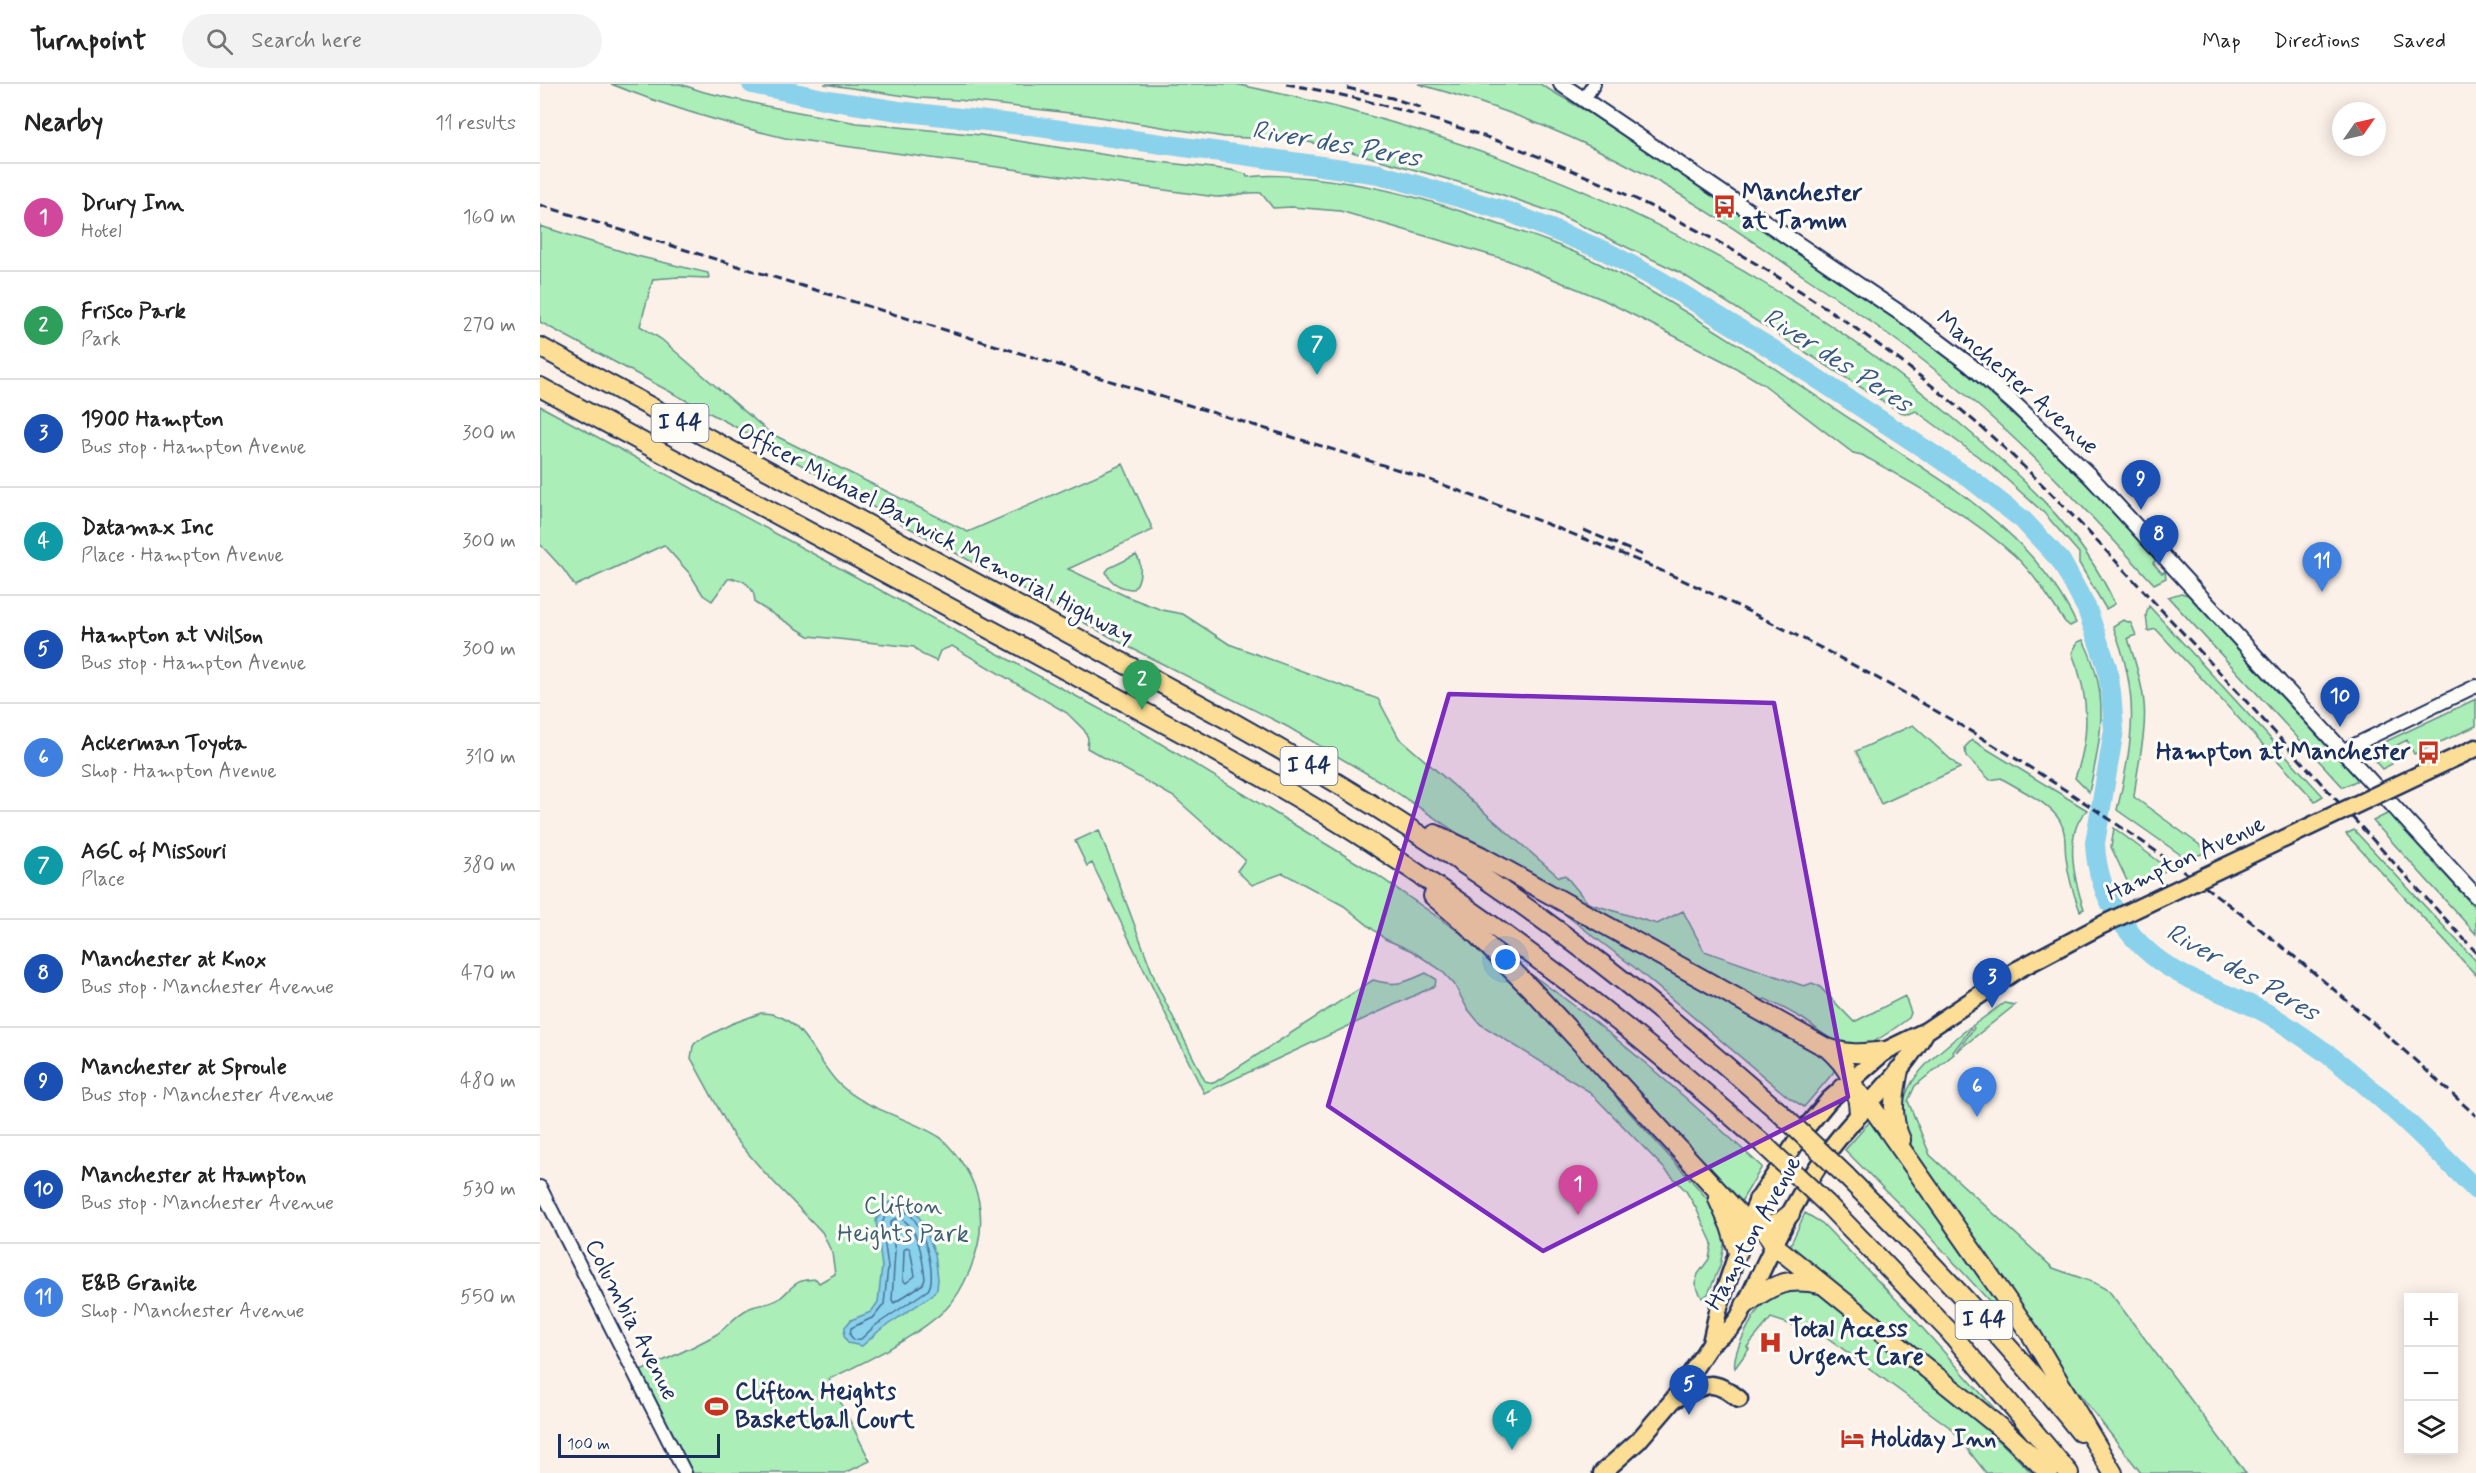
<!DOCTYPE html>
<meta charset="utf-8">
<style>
body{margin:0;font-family:Mynerve,sans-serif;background:#f2f2f2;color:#222}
.controls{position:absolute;right:18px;bottom:18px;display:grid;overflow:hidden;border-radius:0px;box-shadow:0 3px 15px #0003}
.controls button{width:54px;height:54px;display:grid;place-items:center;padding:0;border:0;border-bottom:2px solid #e0e0e0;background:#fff;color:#222;font:30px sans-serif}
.compass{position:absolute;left:1792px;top:18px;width:54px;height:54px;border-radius:50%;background:#fff;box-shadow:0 3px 15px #0003;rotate:56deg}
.scale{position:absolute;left:18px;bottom:15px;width:162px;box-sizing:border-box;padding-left:6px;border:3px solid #1b2f5e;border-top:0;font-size:16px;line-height:21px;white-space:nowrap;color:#1b2f5e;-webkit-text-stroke:4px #fdfcf7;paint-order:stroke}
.you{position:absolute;left:966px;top:876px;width:21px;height:21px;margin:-15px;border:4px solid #fff;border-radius:50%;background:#1a73e8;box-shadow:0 0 0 9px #1a73e833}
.badge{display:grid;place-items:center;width:39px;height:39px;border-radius:50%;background:#c8321e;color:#fff;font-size:20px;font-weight:700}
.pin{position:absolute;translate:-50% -50px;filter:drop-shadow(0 2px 3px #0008)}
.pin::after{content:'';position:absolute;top:32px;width:21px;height:18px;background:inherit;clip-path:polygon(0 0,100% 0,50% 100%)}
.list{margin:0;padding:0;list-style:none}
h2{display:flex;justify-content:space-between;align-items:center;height:78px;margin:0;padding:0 24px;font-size:26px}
h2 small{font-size:20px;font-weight:400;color:#767676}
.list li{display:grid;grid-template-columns:39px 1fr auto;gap:18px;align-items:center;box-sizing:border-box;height:108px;padding:0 24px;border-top:2px solid #e0e0e0}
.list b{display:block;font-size:22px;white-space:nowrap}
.list p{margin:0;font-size:20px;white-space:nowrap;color:#767676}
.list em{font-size:20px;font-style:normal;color:#767676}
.icon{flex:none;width:33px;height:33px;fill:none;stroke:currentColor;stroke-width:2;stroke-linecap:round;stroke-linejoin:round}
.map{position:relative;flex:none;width:1936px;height:1389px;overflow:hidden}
header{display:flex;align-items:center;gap:36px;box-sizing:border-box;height:84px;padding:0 30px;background:#fff;border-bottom:2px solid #e0e0e0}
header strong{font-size:28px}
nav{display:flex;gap:33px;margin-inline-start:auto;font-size:21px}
.search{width:420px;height:54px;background:#f2f2f2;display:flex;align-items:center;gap:15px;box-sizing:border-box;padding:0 21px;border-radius:33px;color:#767676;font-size:22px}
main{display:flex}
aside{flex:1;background:#fff}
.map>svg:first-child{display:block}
.green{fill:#abeeb7;stroke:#638e8a;stroke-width:1.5}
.water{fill:#8ad1eb;stroke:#5e90b3;stroke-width:1.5}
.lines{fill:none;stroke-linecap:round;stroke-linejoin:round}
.shore{stroke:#477096;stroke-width:1.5}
.river{stroke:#8ad1eb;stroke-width:20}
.tertiary-casing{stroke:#1b2f5e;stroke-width:16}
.secondary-casing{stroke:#1b2f5e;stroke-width:18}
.primary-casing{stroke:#1b2f5e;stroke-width:21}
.motorway-casing{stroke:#1b2f5e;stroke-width:22}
.tertiary{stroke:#fdfcf7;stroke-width:12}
.secondary{stroke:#fdfcf7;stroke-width:14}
.primary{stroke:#fdde96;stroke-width:16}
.motorway{stroke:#fdde96;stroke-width:18}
.rail{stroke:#1b2f5e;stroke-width:3;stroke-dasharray:9 4.5;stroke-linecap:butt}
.primary-bridge-casing{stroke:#1b2f5e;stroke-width:21;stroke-linecap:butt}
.motorway-bridge-casing{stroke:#1b2f5e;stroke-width:22;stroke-linecap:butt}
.primary-bridge{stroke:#fdde96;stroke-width:16}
.motorway-bridge{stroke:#fdde96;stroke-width:18}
.marked{fill:#7b2cbf;fill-opacity:0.2;stroke:#7b2cbf;stroke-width:4.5;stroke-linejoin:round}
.labels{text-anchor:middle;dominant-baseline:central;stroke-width:6;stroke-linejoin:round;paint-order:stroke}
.shield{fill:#fdfcf7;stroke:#5f6c8c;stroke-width:1.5}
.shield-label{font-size:22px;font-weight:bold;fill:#1b2f5e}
.poi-label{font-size:24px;font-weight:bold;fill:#1b2f5e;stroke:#fdfcf7;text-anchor:start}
.street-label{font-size:24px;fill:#1b2f5e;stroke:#fdfcf7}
.park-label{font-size:24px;fill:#3f5f74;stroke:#fdfcf7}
.water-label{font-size:26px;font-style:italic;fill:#375881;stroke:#fdfcf7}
</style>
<header>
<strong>Turnpoint</strong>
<div class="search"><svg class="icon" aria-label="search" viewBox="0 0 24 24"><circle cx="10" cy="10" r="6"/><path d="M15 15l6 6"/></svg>Search here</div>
<nav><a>Map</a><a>Directions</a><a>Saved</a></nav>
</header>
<main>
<aside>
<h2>Nearby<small>11 results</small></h2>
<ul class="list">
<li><span class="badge" style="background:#d1479c">1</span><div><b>Drury Inn</b><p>Hotel</p></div><em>160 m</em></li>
<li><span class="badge" style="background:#2e9e5b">2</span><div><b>Frisco Park</b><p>Park</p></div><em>270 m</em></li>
<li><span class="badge" style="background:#1a4fb4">3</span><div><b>1900 Hampton</b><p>Bus stop · Hampton Avenue</p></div><em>300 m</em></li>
<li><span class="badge" style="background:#0f9aa8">4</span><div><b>Datamax Inc</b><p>Place · Hampton Avenue</p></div><em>300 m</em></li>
<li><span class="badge" style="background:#1a4fb4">5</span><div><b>Hampton at Wilson</b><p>Bus stop · Hampton Avenue</p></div><em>300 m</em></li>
<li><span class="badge" style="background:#3f7fe0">6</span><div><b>Ackerman Toyota</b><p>Shop · Hampton Avenue</p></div><em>310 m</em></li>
<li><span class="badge" style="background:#0f9aa8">7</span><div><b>AGC of Missouri</b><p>Place</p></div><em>380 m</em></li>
<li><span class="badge" style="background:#1a4fb4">8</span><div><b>Manchester at Knox</b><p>Bus stop · Manchester Avenue</p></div><em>470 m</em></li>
<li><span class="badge" style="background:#1a4fb4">9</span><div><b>Manchester at Sproule</b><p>Bus stop · Manchester Avenue</p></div><em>480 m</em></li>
<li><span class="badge" style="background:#1a4fb4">10</span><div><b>Manchester at Hampton</b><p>Bus stop · Manchester Avenue</p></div><em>530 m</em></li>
<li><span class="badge" style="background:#3f7fe0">11</span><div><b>E&amp;B Granite</b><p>Shop · Manchester Avenue</p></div><em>550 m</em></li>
</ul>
</aside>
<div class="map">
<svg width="1936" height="1389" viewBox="0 0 1936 1389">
<rect width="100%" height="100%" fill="#fcf1e8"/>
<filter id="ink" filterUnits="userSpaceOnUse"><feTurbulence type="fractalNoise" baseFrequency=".0167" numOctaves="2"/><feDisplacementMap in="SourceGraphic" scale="12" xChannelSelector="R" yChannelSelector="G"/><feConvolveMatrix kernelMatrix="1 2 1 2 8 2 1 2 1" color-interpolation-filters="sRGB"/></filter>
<g filter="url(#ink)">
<path class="green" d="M71 0H140L164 8 226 22 317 39 441 51 592 75 691 86 706 90 707 93C728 90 749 92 770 94 822 99 870 110 920 127 967 144 1015 157 1060 180 1184 244 1298 329 1415 405 1465 442 1509 482 1536 539L1530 542 1525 538C1510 516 1495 491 1475 472 1430 431 1375 401 1322 371L1313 369 1223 300 1189 280 1064 216 967 176 800 127 752 123 733 124 721 109C706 107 692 113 676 113L245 54C186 40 128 23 71 0Z
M284 0H695C964 54 1208 160 1418 338 1479 390 1541 445 1575 520L1566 525 1539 479V469L1504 429 1455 385 1376 327 1369 330 1360 328 1139 188 1015 129 960 110 805 66 759 56 684 53 547 31 418 16 379 14Z
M878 0H1000L1049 29 1270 176 1380 252 1416 280 1493 348 1557 411 1616 476 1613 479 1622 489 1625 487 1626 494 1614 500C1553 434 1492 366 1422 308 1373 266 1319 229 1265 193 1205 152 1145 110 1080 77 1016 44 948 19 878 0Z
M0 142 97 172 168 189 169 194 139 193 113 195 100 242 121 255 230 349 428 448 583 380 613 446 528 485 588 513 622 526 643 530 689 560 838 615 859 654 1019 793 1025 791 1048 819 1117 840 1143 827 1164 867 1264 902 1272 899 1279 902 1314 938 1365 912 1371 929 1369 934C1356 943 1343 954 1329 960 1299 971 1285 949 1263 935 1251 928 1238 921 1225 915L1224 916 1192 907 956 775 841 698 748 643 587 562 364 441 205 348 0 238Z
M0 322 595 644 837 791 945 866 1063 992 1079 1017 1159 1105 1182 1133 1185 1156 1180 1182 1168 1210 1162 1214 1155 1200 1158 1190 1169 1175 1172 1159 1156 1124 1146 1107 1050 1008 940 940 927 924 914 900 901 886 872 867 845 855 804 822 743 789 712 801 697 787 705 776 634 713 547 664 548 654 544 646 527 629 412 562 400 567 396 577 381 570 374 563 269 552 215 519C215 503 203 493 188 495L172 517 163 511 150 490 124 461 35 502 23 485 0 460Z
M596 471C603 479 601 498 593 505 582 505 570 499 566 488L569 484Z
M1641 509 1648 511 1818 696 1803 703 1628 513Z
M1609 522 1783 712 1775 717 1616 545 1608 547 1606 531Z
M1583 536 1591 539 1596 551 1588 554C1594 575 1602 597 1604 619 1607 650 1597 682 1594 713L1668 767 1648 776 1577 726C1594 656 1600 611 1573 542Z
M1543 556C1570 608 1562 653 1549 708L1535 694C1551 652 1549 610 1532 569L1538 558Z
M1936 615V642L1874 670 1867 656 1853 663 1849 673 1852 680 1842 685 1834 676V663Z
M1373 641 1420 684 1341 720 1316 667Z
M1432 656 1547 726C1523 749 1534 796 1544 825L1540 827C1533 809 1528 792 1526 773 1524 760 1527 750 1520 737 1509 718 1480 706 1461 694L1450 696 1426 672 1425 663Z
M1849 729 1936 825V850L1833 737Z
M1574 744 1629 785 1590 803 1571 763Z
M559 746 617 901 665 997 674 999 833 896C857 903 864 899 886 889L896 895 895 902 664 1009 552 779 547 782 535 757Z
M1814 746 1936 877V891L1806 750Z
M1029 830 1278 966 1296 983 1293 989 1264 1023 1248 1013 1095 884 1027 832Z
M985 886C1070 945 1147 1014 1222 1083L1199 1121 984 889Z
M1464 919 1475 921 1416 968 1434 944 1432 942Z
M221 929C262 928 274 975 299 1000 328 1027 369 1033 401 1054 441 1093 451 1135 430 1186 424 1200 417 1214 406 1225 377 1253 326 1278 289 1295L330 1377 305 1389H153L101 1287C126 1275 153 1264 177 1250 187 1243 195 1232 206 1226 217 1219 230 1222 240 1214 255 1202 253 1196 276 1195L279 1199 295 1190 292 1169 282 1148 225 1089 194 1053 151 974 153 962 156 958 191 940Z
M1430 943 1431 944 1413 968 1414 970 1375 1002 1368 1017 1390 1071 1513 1184 1555 1199 1569 1207 1706 1389H1601L1537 1307 1371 1061C1341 1008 1393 973 1430 943Z
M1333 1034 1483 1254 1377 1138 1305 1066Z
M1265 1129 1282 1139 1369 1229 1455 1325 1453 1328 1249 1164Z
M1240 1205 1273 1207 1282 1211 1440 1338 1492 1389H1446L1412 1345 1285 1252 1231 1234 1207 1263 1209 1265 1195 1284C1191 1269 1214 1230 1224 1218 1229 1213 1235 1209 1240 1205Z"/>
<path class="water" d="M350 1118 352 1121 369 1123 375 1127 383 1139 395 1170 398 1195 397 1205 391 1212 340 1246 322 1262 308 1259 304 1252 305 1243 311 1236 331 1228 338 1218 342 1183 336 1136 345 1124V1120Z"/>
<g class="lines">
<path class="shore" d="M351 1127C358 1126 364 1126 369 1130 383 1140 398 1193 388 1206L336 1241 321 1255 314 1256 310 1251 311 1244 334 1233 344 1220 348 1183 342 1140 345 1132Z
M359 1134C379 1141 383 1177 385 1195L383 1200 354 1219 352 1216 355 1167 350 1140 354 1135Z
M367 1163 370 1165 375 1192 366 1199 363 1196 364 1166Z"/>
<path class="river" d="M212 0 288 16 359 27 499 43 839 90 969 128 1065 167 1119 196 1232 265 1432 396 1483 436 1521 477 1547 525 1567 583 1571 608 1574 646 1555 759C1557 813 1590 862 1637 888 1666 904 1699 914 1728 930 1747 941 1766 955 1785 968 1839 1009 1889 1058 1936 1106"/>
<defs>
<path id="tertiary" d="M1044 15 1054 0
M1802 667 1936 602
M0 1103 145 1389"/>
<path id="secondary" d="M1021 0 1369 235 1430 281 1476 321 1549 391 1936 812"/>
<path id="primary" d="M1889 686 1936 664
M1171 1259 1179 1223 1208 1138 1218 1116 1265 1045 1289 1016 1345 967 1386 947 1477 886 1564 840
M1135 1315C1166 1301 1170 1292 1199 1315
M1062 1389 1098 1357 1134 1315 1171 1259 1191 1244 1199 1233C1228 1176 1252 1116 1291 1064 1321 1024 1361 992 1386 947"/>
<path id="motorway" d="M0 263 694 639C822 711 946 790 1062 880 1122 927 1181 977 1239 1028
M0 303C163 390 326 479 490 567 604 629 721 688 830 758 968 847 1097 948 1220 1057
M895 750 941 772 1285 963C1305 971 1323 970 1345 967
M893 812 927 841 991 905 1202 1133 1223 1143 1240 1138 1250 1130
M1287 964C1308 982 1318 1002 1319 1030
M1359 986C1354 1010 1350 1033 1361 1056
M1302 1004 1316 1007 1329 1019 1492 1252 1573 1389
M1306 1092C1388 1174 1467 1257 1540 1348
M1178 1115 1190 1142 1198 1168
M1218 1116 1223 1143 1234 1161 1468 1350 1509 1389
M1287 1120 1408 1246 1529 1389
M1205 1221C1231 1201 1247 1193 1280 1200"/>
</defs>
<use href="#tertiary" class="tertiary-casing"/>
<use href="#secondary" class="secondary-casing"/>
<use href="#primary" class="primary-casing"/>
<use href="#motorway" class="motorway-casing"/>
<use href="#tertiary" class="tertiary"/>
<use href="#secondary" class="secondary"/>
<use href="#primary" class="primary"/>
<use href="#motorway" class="motorway"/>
<path class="rail" d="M746 0C991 43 1238 169 1426 330 1499 392 1563 464 1629 534 1732 644 1833 757 1936 868
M807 4 852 14 885 25
M0 121 885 394C978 429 1072 463 1162 505 1353 595 1538 704 1705 833 1785 896 1862 963 1936 1032
M1044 446 1102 471"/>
<defs>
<path id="primary-bridge" d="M1564 840 1889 686"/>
<path id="motorway-bridge" d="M1239 1028 1306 1092
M1220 1057 1287 1120"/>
</defs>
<use href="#primary-bridge" class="primary-bridge-casing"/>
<use href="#motorway-bridge" class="motorway-bridge-casing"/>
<use href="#primary-bridge" class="primary-bridge"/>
<use href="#motorway-bridge" class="motorway-bridge"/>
</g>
</g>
<path class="marked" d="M909 610 1234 619 1308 1013 1003 1167 788 1022Z"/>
<defs>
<symbol id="bus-bare" viewBox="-9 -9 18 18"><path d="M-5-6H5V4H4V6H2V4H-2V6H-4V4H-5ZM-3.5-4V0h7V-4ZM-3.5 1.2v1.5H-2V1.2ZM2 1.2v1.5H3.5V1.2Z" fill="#c8321e" stroke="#fdfcf7" stroke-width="2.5" paint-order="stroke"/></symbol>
<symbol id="hospital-bare" viewBox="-9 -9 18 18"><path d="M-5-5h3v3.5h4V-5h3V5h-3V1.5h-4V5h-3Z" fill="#c8321e" stroke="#fdfcf7" stroke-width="2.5" paint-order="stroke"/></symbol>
<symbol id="stadium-bare" viewBox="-9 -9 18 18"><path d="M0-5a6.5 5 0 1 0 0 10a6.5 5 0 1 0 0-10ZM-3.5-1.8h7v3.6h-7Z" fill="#c8321e" stroke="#fdfcf7" stroke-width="2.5" paint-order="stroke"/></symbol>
<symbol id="hotel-bare" viewBox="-9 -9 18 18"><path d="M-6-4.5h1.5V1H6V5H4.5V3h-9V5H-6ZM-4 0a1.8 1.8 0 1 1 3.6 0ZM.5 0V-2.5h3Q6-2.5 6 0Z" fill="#c8321e" stroke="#fdfcf7" stroke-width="2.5" paint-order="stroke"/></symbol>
</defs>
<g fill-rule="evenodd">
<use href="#bus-bare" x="1168" y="106" width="33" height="33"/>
<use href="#bus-bare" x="1872" y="652" width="33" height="33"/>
<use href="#hospital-bare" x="1214" y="1242" width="33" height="33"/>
<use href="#stadium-bare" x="160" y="1306" width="33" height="33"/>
<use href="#hotel-bare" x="1296" y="1338" width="33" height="33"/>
</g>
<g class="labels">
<g class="shield">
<rect x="111.5" y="320" width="57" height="38" rx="4.5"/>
<rect x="740.5" y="663" width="57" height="38" rx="4.5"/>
<rect x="1415.5" y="1217" width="57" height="38" rx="4.5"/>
</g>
<g class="shield-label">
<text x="140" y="339">I 44</text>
<text x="769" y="682">I 44</text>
<text x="1444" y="1236">I 44</text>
</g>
<g class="poi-label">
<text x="1202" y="109">Manchester<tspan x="1202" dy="28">at Tamm</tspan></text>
<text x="1871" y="668" text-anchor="end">Hampton at Manchester</text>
<text x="1249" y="1245">Total Access<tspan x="1249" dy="28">Urgent Care</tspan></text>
<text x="195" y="1308">Clifton Heights<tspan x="195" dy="28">Basketball Court</tspan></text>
<text x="1331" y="1355">Holiday Inn</text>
</g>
<g class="street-label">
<text transform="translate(1477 299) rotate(41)">Manchester Avenue</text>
<text transform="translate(395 450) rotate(28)">Officer Michael Barwick Memorial Highway</text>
<text transform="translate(1646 775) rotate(-25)">Hampton Avenue</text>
<text transform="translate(1214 1149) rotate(-61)">Hampton Avenue</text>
<text transform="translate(91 1236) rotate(63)">Columbia Avenue</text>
</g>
<g class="park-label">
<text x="363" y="1122">Clifton<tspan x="363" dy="28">Heights Park</tspan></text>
</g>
<g class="water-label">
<text transform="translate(796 61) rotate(10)">River des Peres</text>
<text transform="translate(1297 277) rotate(33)">River des Peres</text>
<text transform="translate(1702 889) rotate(30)">River des Peres</text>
</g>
</g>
</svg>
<div class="controls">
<button>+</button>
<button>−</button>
<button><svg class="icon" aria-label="layers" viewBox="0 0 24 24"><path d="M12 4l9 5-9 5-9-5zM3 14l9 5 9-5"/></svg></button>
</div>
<svg class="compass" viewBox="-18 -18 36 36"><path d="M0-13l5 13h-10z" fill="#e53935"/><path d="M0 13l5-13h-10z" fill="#767676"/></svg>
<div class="scale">100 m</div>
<div class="you"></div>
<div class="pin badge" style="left:1038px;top:1131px;background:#d1479c">1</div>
<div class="pin badge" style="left:602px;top:626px;background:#2e9e5b">2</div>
<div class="pin badge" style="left:1452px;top:924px;background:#1a4fb4">3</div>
<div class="pin badge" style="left:972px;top:1366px;background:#0f9aa8">4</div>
<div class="pin badge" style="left:1149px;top:1331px;background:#1a4fb4">5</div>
<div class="pin badge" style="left:1437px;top:1033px;background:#3f7fe0">6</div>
<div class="pin badge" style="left:777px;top:291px;background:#0f9aa8">7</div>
<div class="pin badge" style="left:1619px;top:481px;background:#1a4fb4">8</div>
<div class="pin badge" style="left:1601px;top:426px;background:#1a4fb4">9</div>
<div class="pin badge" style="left:1800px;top:643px;background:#1a4fb4">10</div>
<div class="pin badge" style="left:1782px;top:508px;background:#3f7fe0">11</div>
</div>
</main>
